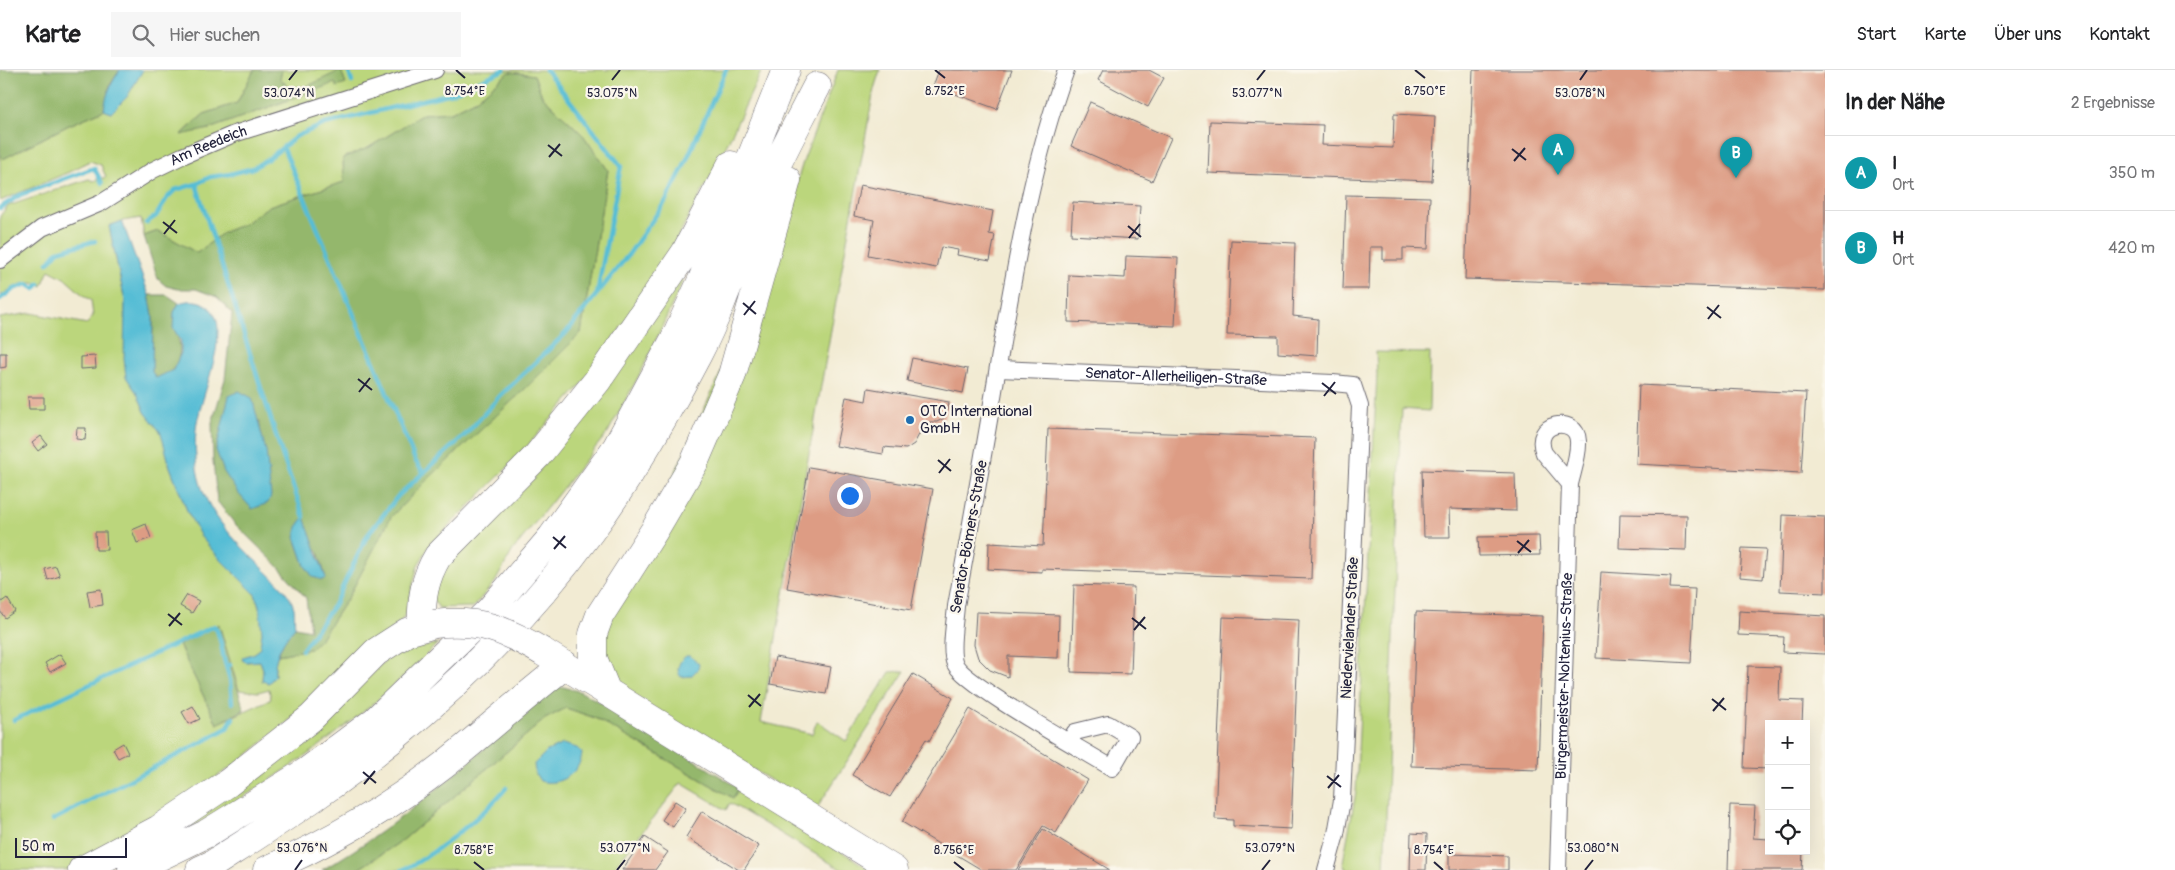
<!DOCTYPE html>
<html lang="de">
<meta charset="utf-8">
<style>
body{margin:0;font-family:Pangolin,sans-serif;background:#f6f6f6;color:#202124}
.controls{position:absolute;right:15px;bottom:15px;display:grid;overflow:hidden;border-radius:0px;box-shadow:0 5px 20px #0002}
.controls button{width:45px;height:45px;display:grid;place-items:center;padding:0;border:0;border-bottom:1px solid #e0e0e0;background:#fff;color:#202124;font:25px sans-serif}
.scale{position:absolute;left:15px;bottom:12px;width:112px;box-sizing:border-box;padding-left:5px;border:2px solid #22223b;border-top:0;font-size:14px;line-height:18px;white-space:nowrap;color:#22223b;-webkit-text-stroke:4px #fbf7ec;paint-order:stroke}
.you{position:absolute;left:849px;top:425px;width:18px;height:18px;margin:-12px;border:4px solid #fff;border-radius:50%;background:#1a73e8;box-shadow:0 0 0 8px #1a73e833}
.badge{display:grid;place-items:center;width:32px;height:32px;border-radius:50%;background:#1f6fb2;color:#fff;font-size:16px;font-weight:700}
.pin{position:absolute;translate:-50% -41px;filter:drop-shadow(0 1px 2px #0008)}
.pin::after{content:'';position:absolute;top:26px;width:18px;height:15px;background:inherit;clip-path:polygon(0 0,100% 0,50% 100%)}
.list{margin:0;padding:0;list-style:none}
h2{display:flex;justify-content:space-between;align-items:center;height:65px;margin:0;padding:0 20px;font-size:21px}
h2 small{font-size:16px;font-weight:400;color:#757577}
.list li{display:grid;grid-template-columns:32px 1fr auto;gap:15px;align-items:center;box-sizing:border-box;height:75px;padding:0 20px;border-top:1px solid #e0e0e0}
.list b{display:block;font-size:19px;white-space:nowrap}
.list p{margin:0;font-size:16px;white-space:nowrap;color:#757577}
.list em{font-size:16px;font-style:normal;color:#757577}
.icon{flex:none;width:28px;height:28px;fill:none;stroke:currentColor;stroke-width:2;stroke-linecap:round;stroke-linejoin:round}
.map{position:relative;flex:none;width:1825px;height:800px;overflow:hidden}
header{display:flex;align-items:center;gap:30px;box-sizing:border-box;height:70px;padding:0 25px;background:#fff;border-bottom:1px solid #e0e0e0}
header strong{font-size:24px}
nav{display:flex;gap:28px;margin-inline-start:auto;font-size:18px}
.search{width:350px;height:45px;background:#f6f6f6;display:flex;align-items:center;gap:12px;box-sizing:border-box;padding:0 18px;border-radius:0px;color:#757577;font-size:19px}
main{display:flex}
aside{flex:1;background:#fff}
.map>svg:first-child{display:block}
.green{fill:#bbd67c;stroke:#6e7c5c;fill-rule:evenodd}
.forest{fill:#94b76c;stroke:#5b6c54;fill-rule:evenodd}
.water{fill:#57bdd5;stroke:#3c7088}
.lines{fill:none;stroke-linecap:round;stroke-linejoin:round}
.stream{stroke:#57bdd5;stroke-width:4.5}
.building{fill:#dd9c84}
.street-casing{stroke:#6b6870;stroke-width:18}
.highway-casing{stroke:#6b6870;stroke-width:29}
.street{stroke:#fff;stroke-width:16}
.highway{stroke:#fff;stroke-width:28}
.highway-bridge-casing{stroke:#6b6870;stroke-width:29;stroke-linecap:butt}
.highway-bridge{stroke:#fff;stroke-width:28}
.ticks{fill:none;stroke:#22223b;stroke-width:2}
.poi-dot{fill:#1f6fb2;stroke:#fbf7ec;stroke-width:2}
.labels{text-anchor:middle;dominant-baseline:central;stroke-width:4.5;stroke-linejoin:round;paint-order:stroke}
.street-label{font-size:15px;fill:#22223b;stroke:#fbf7ec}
.poi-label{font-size:15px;fill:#22223b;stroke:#fbf7ec;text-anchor:start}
.ticks-label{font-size:12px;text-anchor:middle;fill:#22223b;stroke:#fbf7ec;stroke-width:4.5;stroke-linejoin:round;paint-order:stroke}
</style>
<header>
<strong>Karte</strong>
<div class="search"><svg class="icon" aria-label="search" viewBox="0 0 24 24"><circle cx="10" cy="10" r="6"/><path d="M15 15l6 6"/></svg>Hier suchen</div>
<nav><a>Start</a><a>Karte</a><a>Über uns</a><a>Kontakt</a></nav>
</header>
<main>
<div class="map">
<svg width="1825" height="800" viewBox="0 0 1825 800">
<rect width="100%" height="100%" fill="#fbf7ec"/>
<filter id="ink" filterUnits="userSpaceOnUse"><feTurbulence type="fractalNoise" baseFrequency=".02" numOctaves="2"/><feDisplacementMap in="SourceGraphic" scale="10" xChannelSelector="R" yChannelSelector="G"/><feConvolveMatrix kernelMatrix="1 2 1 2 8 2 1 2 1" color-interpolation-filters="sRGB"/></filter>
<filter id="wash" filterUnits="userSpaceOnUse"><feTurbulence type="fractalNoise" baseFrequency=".0096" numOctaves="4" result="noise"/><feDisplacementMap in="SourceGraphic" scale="20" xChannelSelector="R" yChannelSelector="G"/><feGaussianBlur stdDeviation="1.12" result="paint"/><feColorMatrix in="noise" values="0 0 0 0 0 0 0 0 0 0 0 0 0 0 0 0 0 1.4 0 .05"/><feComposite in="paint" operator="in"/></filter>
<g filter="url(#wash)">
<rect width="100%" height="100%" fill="#f2ebd3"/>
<path class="green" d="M143 0H254L237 33 204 44 182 64 209 59 286 31 320 11 308 16 290 18 280 9 282 0H762L721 87 657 205 582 314 513 392 430 475 418 495 405 545 401 551 308 635 236 694 86 791 66 800H0V248L31 243 87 254 93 246 91 230 83 225 64 208 49 200 42 216C25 208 14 217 0 226V146L8 136 89 109 93 111 106 107 101 95 90 91 69 102 0 131V86L3 89 67 56 104 40 111 43ZM510 2 534 5 542 26 583 65 608 100 581 263 526 318 426 410 390 447 349 526 321 568 310 579 278 585 275 593V606L268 613 262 610 263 599 260 591 246 592 243 587C247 586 252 585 255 583 269 573 260 537 255 524L188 443 170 397 162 363 145 342 137 323 126 307 125 231 109 156 122 151 141 148 144 166 158 161 197 183 224 162 244 154 269 136 344 112 343 88 368 78 423 44 451 42 477 29ZM219 555 239 620 258 622 269 619 271 629 217 654 179 575Z
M838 0H880L874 19 761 652 812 664 817 651 846 671 890 602 905 601 817 738 635 628 612 608 603 589 609 547 775 184 803 92Z
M679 208 683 211 642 300 608 362 513 480 495 512 473 537 439 538 431 527 437 505Z
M1376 282 1430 283 1429 341 1402 339 1384 800H1346L1343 792 1356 722 1377 304Z
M438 573C365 648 279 710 187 759L186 754 387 589C401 581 422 578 438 573Z
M566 638 595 648 733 728 739 718 871 800H842L730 733 726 740 681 713 612 800H357L403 770 545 649Z"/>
<path class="forest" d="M0 0H120L110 15 104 40 67 56 3 89 0 86Z
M254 0H282L280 9 290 18 308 16 341 0 346 14 337 17 335 13 209 59 181 65 204 44 237 33Z
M509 2 534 5 542 26 583 65 608 100 581 263 526 318 427 410 391 447 349 526 321 568 310 579 278 585 285 568 295 557 310 560 306 528 277 495 235 454 217 431 213 391 212 353 225 309 232 243 217 227 196 219H178L166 216 158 209 144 166 158 161 197 183 224 162 244 154 269 136 344 112 343 88 368 78 423 44 451 42 477 29ZM259 351 268 402 216 380 220 365ZM295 467 318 481 326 508 305 496Z
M149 225H167L179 233C163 260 188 265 177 292 176 294 175 297 173 299 170 303 161 306 156 308L152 303 153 245Z
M219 554 244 640 217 654 179 575Z
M564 617 581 622 607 636 739 718 733 728 595 648 566 638 545 649 403 770 357 800H322C407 751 479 683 553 618Z"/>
<path class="water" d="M120 0H143L127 27 111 43 104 40C106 24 111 13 120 0Z
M122 151 149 225 153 245 152 302 156 308 173 300 181 283V271L173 258 174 242 179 233C199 226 217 236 218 259 219 285 203 325 197 352 195 363 195 378 196 389 199 439 234 469 267 502 277 512 290 523 294 538 295 544 294 551 295 557 283 570 273 588 275 606L269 613 262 611 263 599 260 591 246 592 242 590 243 587 255 583 260 577 262 562 259 536 255 524 219 488 201 467 188 443 170 397 161 363 145 342 137 323 126 307 124 289 125 231 109 156Z
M239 321 252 328 266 381 271 426 268 433 252 439 238 423 224 402 216 380 229 326Z
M304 447 326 508 322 510 313 507 305 496 295 467 297 457Z
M686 586H690L699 594 698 599 691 606 681 607C675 600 679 591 686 586Z
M563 674 577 678 582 683C581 703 558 717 540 711L535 703 534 694 547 681Z"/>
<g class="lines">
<path class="stream" d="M348 0 352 12
M546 0 621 96 597 224
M283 77 416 392 424 403
M196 114 283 387 304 447
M0 138 20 125 94 98 102 113
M146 153 156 146 167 128 175 120 196 114 210 107 230 104 253 98 268 89 297 66 325 54 452 23 504 0
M48 193 58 181 95 171
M0 229 14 219 27 214 35 219 39 214
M302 580 334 535 367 466 398 426 467 363 500 326 565 264 629 184 665 132 683 98 726 0
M226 596 230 610 232 633
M14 650 214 556C221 563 222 586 226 596L230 595
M53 750 206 670 227 658 233 648
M402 800C431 788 487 742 506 718"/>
</g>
<g id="blocks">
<path class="building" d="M939 0H1012L997 39 933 16Z
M1103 0H1149L1164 8 1148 37 1098 10Z
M1473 0H1825V220L1465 209Z
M1090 32 1171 68 1152 111 1071 76Z
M1394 44 1435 46 1432 111 1208 103 1210 51 1323 55 1322 75 1393 78Z
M860 115 993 141 989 164 995 165 990 191 957 185 958 180 941 177 936 198 868 185 874 150 854 146Z
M1346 125 1430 127 1428 179 1403 178V190H1383V177H1370L1369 219H1343Z
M1073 132 1140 136 1138 169 1071 165Z
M1231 170 1295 173 1293 246 1318 249 1317 286 1278 283V266L1227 265Z
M1126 186 1178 188 1175 256 1068 252 1069 205 1125 208Z
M0 283H6V297L0 298Z
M95 286 96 298 81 299V287Z
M912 288 968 299 963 323 907 311Z
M1639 315 1806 323 1801 403 1636 394Z
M868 318 949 332 948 340 944 348 937 352H929L923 357 914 374 906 379 884 377 883 384 836 376 846 327 866 331Z
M28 327H44V339H29Z
M77 358H86L85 370 76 369Z
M1048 359 1315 368 1311 509 1042 499V502L988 499 989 473 1043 476Z
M41 366 47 374 38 381 32 373Z
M809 397 933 419 911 540 787 518Z
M1422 400 1515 403 1516 441 1449 439 1450 467H1424Z
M1620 444 1687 445 1686 480 1619 478Z
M1783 445 1825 447V523L1780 521Z
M146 454 151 468 137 473 132 460Z
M95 462H106L107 480H96Z
M1539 466 1540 485 1479 486 1478 467Z
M1742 478 1766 479 1763 509 1740 507Z
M56 496 60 506 48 510 45 499Z
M1601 502 1671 506 1670 518 1695 519 1691 593 1596 588Z
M1074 515 1134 517 1131 604 1071 602Z
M101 519 103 535 90 537 87 521Z
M187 525 199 531 192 543 180 536Z
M7 528 15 541 5 548 0 541V533Z
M1739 541 1825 546V584L1783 582 1784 567 1738 565Z
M976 542 1059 545 1058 588 1008 586V607L990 600 978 588 974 575Z
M1416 542 1543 546 1538 700 1411 696Z
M1223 547 1299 550 1291 759 1233 756V750L1215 749Z
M60 584 66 593 50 602 45 593Z
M775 587 831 597 826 624 770 614Z
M1748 596 1780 597 1779 630 1803 631 1802 654H1769V699L1744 698Z
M913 604 953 628 929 671 926 669 890 727 852 705Z
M193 636 200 649 189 654 182 642Z
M970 639 1088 710 1056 763 1043 756 1016 800H982L902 752Z
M123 673 128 683 118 688 113 679Z
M675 731 686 738 673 757 662 750Z
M1730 735 1755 736 1753 768 1769 769V781H1803L1802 800H1728Z
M702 741 759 776 744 800H739L686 767Z
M1043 759 1110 800H1018Z
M1411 763 1427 764 1426 800H1410Z
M645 767 668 782 655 800H622Z
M1449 784 1508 786V800H1449Z"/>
</g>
</g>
<g filter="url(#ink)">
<use href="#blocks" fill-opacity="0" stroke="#6b6870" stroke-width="1"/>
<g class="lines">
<defs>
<g id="street">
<path d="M1066 0C1032 94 1016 192 999 290 986 372 971 454 956 536 955 551 949 581 955 594 965 615 1085 681 1112 698L1130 667 1108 654 1075 662 1069 672"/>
<path id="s1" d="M0 190 42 158 101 133 153 100 182 86 234 64 435 0"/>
<path id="s2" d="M998 299 1333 313 1353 315 1360 336 1342 730 1336 764 1326 800"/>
<path id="s3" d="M1558 800 1570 414C1573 401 1579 384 1578 371 1577 345 1531 351 1544 383L1570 414"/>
</g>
<path id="highway" d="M422 557C421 530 424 509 438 486L537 386 597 311 685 183 731 95
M543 582 894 800
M607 622 593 588V564L600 545 654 461 694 393 732 305 787 110
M82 800 159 759 228 713 311 648 376 582 407 562 434 554
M132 800 206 764 306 702 375 651 490 540 552 467 616 378 675 268 702 210 786 0
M200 800 213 794C273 755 335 716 391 670 465 609 534 539 590 462 631 407 666 345 698 284 726 230 743 171 767 116 782 82 800 49 817 16
M267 800C330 772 390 737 444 695 485 662 524 627 565 595"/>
</defs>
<use href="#street" class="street-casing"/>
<use href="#highway" class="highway-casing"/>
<use href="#street" class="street"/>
<use href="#highway" class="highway"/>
<defs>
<path id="highway-bridge" d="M434 554C480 549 504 559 543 582"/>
</defs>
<use href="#highway-bridge" class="highway-bridge-casing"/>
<use href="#highway-bridge" class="highway-bridge"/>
</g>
</g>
<path class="ticks" d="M456 0 465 8M935 0 945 8M1415 0 1425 8M289 10 297 0M612 10 620 0M1257 10 1265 0M1580 10 1587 0M548 75 562 86M1512 79 1526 90M549 87 560 74M1514 91 1525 78M163 152 177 163M1128 156 1141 167M164 164 175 150M1129 168 1140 154M743 233 756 244M1707 237 1721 248M744 245 755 231M1708 249 1719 235M358 309 372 320M1322 313 1336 324M359 322 370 308M1324 326 1335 312M938 390 951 401M939 403 950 389M553 467 566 478M1517 471 1531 482M554 479 565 466M1518 483 1529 470M168 544 182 555M1132 548 1146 559M169 556 180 543M1134 560 1145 547M748 625 761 636M1712 629 1726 640M749 637 760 624M1713 641 1724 628M363 702 376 713M1327 706 1341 717M364 714 375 701M1328 718 1339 705M474 792 484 800M954 792 964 800M1434 792 1443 800M295 800 302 790M617 800 625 790M1262 800 1270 790M1585 800 1593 790"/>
<circle class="poi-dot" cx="910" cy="350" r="5"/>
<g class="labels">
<g class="street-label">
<text stroke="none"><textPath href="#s1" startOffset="239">Am Reedeich</textPath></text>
<text stroke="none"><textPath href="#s2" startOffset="178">Senator-Allerheiligen-Straße</textPath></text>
<text transform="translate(969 467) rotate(-80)">Senator-Bömers-Straße</text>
<text transform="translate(1350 558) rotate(-87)">Niedervielander Straße</text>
<text stroke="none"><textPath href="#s3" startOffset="194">Bürgermeister-Noltenius-Straße</textPath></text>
</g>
<g class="poi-label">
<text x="920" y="341">OTC International<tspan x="920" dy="17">GmbH</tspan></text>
</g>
</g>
<g class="ticks-label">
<text x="465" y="25">8.754°E</text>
<text x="945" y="25">8.752°E</text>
<text x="1425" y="25">8.750°E</text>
<text x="1257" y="27">53.077°N</text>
<text x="289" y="27">53.074°N</text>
<text x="612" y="27">53.075°N</text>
<text x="1580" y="27">53.078°N</text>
<text x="302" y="782">53.076°N</text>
<text x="625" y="782">53.077°N</text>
<text x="1270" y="782">53.079°N</text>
<text x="1593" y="782">53.080°N</text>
<text x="474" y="784">8.758°E</text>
<text x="954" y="784">8.756°E</text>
<text x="1434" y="784">8.754°E</text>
</g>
</svg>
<div class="controls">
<button>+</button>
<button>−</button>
<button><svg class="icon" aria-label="locate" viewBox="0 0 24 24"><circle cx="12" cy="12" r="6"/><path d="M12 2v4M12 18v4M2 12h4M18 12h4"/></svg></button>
</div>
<div class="scale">50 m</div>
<div class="you"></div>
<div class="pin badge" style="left:1558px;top:105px;background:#0f9aa8">A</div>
<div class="pin badge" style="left:1736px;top:108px;background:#0f9aa8">B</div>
</div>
<aside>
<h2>In der Nähe<small>2 Ergebnisse</small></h2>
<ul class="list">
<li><span class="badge" style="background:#0f9aa8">A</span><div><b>I</b><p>Ort</p></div><em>350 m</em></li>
<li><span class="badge" style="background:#0f9aa8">B</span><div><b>H</b><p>Ort</p></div><em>420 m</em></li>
</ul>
</aside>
</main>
